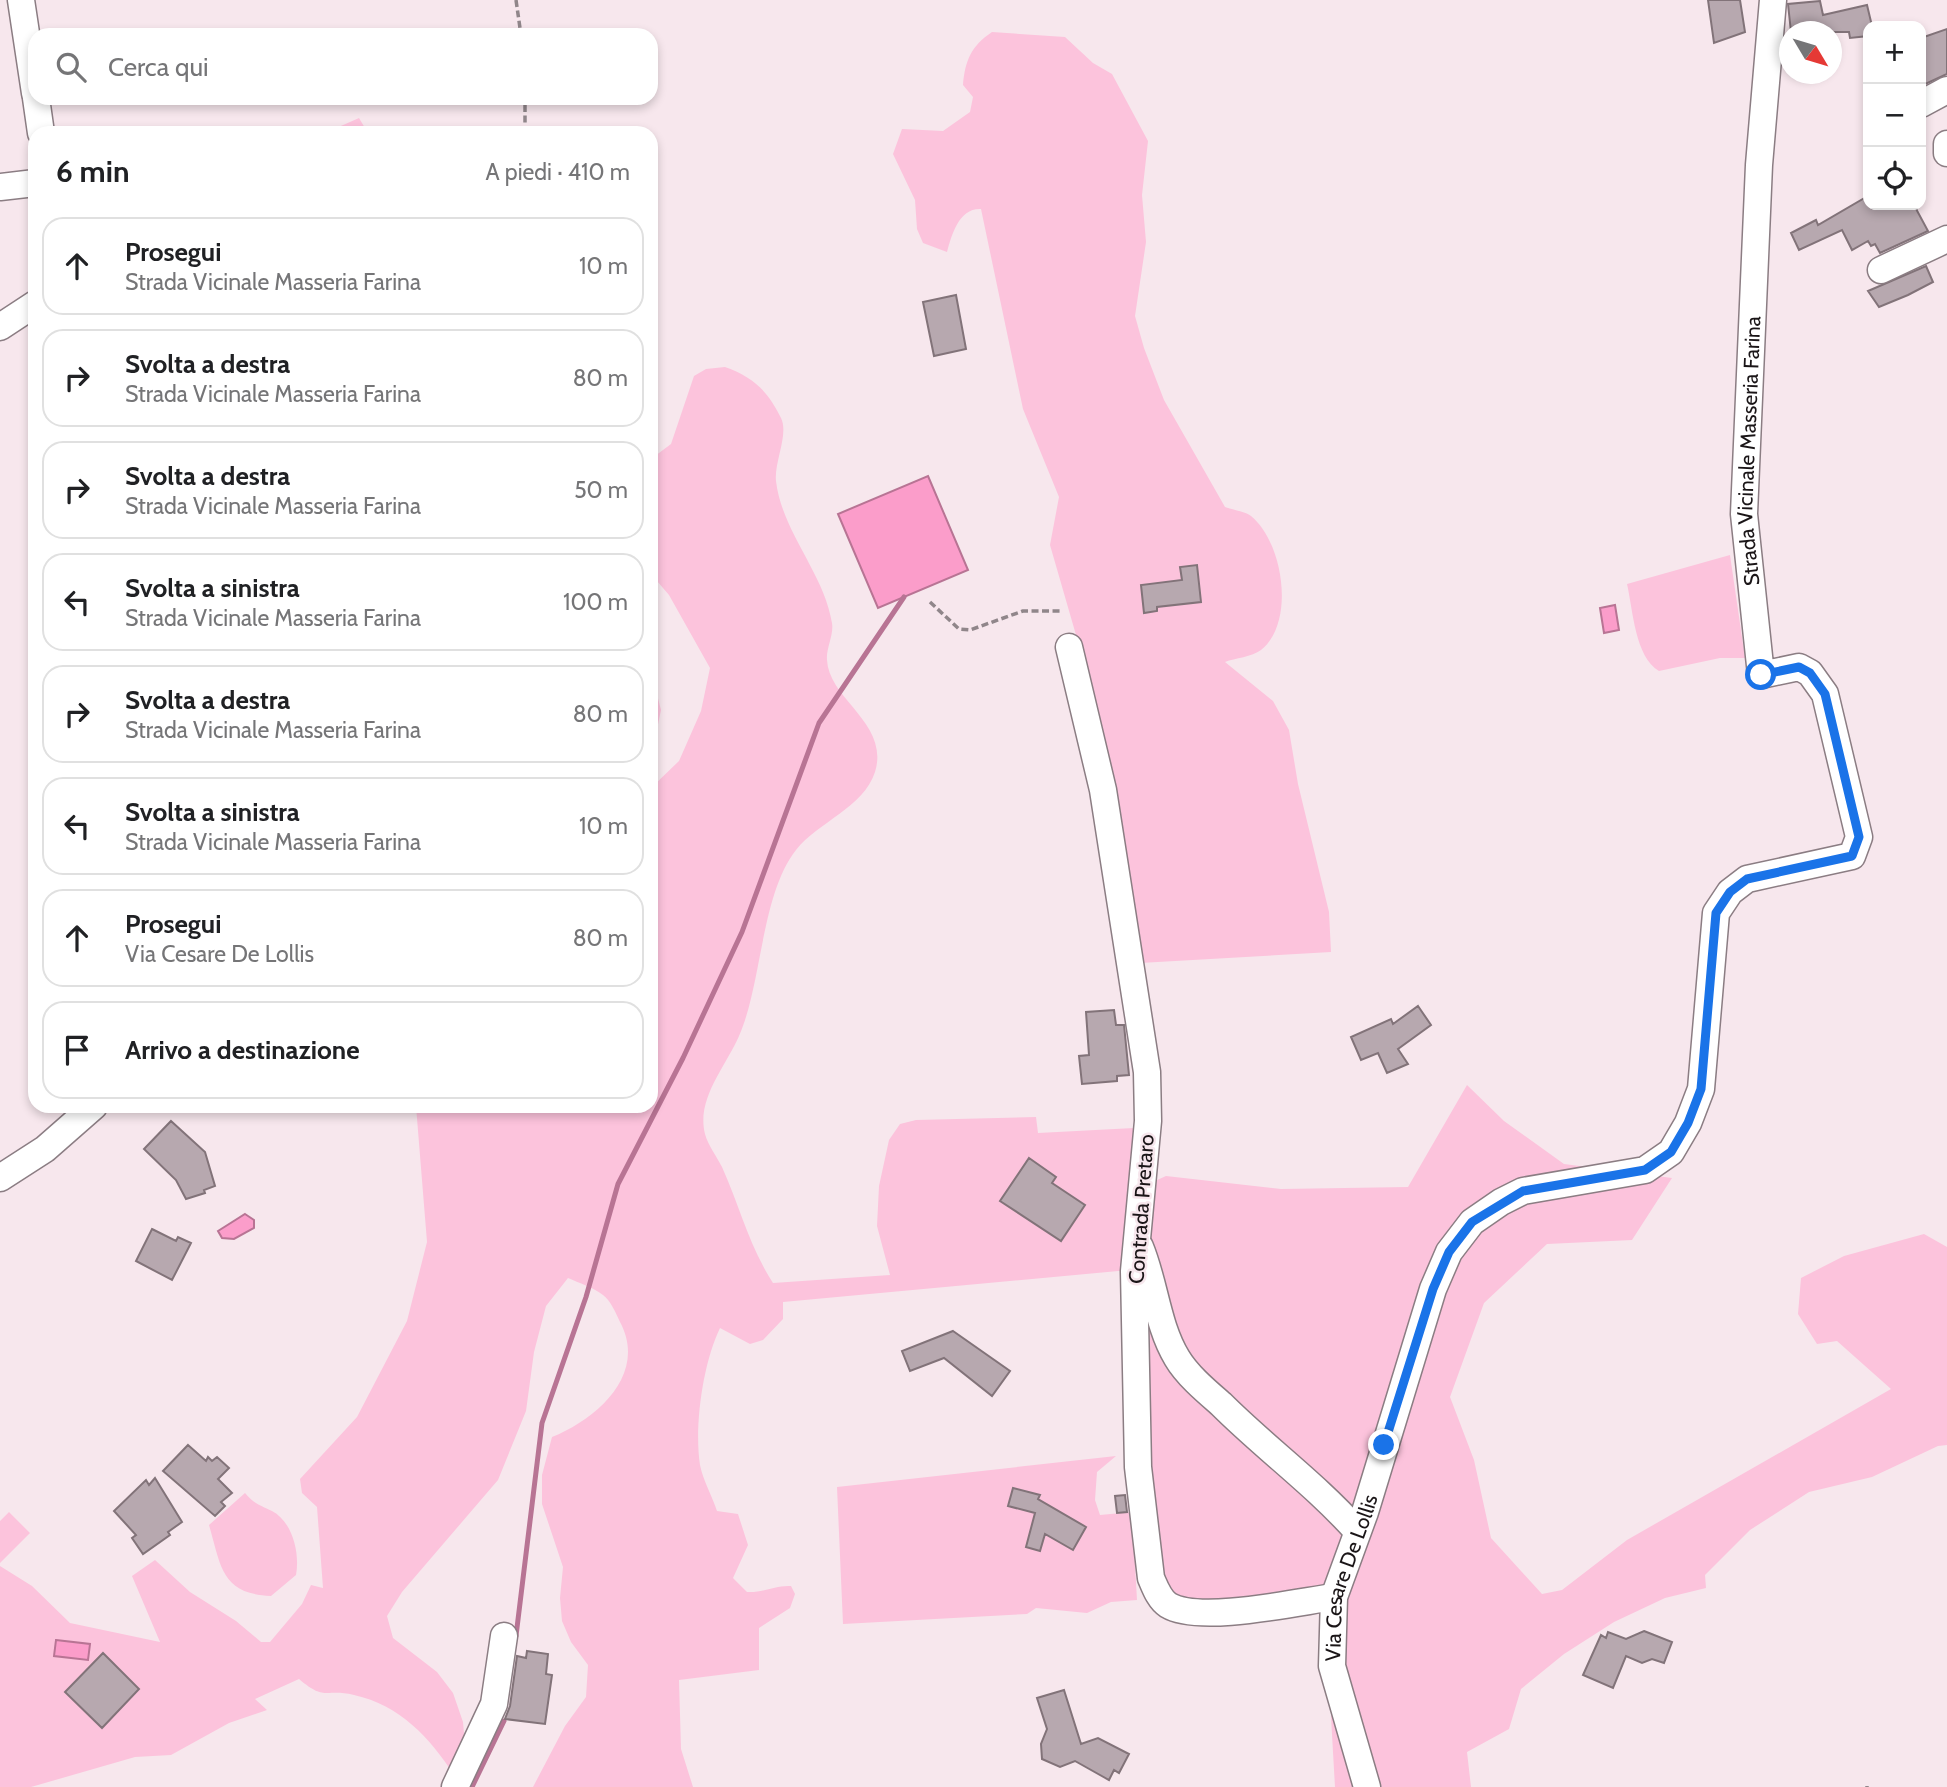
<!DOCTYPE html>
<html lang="it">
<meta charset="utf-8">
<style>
body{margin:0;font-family:Cabin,sans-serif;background:#f2f2f2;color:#202124}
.controls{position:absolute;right:21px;top:21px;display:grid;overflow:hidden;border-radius:14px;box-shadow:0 4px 10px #0003}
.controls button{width:63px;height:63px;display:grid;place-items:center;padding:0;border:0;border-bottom:2px solid #e0e0e0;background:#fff;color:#202124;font:35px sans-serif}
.compass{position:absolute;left:1779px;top:21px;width:63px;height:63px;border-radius:50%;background:#fff;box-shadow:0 4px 10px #0003;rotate:128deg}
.stop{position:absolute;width:21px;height:21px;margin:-16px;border:5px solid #1a73e8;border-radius:50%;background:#fff}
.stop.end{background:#1a73e8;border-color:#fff;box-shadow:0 2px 7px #0008}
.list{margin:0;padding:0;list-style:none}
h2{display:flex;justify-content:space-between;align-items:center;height:91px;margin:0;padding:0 28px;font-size:30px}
h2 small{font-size:23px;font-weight:400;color:#757577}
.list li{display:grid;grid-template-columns:46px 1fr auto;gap:21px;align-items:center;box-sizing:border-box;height:98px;margin:0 14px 14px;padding:0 14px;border:2px solid #e0e0e0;border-radius:21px}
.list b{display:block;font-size:26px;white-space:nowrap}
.list p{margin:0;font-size:23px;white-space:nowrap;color:#757577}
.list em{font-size:23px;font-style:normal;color:#757577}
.icon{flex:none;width:38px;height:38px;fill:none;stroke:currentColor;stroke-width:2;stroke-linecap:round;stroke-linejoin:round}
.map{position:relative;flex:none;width:1947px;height:1787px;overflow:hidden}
.search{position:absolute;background:#fff;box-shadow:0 4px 10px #0003;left:28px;top:28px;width:630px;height:77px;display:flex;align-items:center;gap:18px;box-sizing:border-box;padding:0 24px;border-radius:21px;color:#757577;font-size:26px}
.panel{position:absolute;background:#fff;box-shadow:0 4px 10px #0003;left:28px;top:126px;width:630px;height:987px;border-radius:21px}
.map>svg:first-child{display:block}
.green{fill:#fcc3dc}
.water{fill:#fb9dca;stroke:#b87494;stroke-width:2}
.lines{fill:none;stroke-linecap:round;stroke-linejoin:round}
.stream{stroke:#b87494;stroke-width:5}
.building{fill:#b7a8af;stroke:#827379;stroke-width:2}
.minor-casing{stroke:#8b7d83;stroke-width:29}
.path{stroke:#90868a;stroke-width:3.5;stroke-dasharray:7 3.5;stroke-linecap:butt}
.minor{stroke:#fff;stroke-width:26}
.route{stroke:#1a73e8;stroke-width:9}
.labels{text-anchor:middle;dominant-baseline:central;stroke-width:5;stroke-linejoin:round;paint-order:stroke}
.street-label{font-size:21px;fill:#1a1517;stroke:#f7e7ed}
</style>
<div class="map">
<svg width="1947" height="1787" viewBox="0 0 1947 1787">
<rect width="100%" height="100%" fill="#f7e7ed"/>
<path class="green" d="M992 32 1065 37 1093 63 1112 74 1148 141 1142 195 1146 242 1135 316 1144 348 1164 400 1225 507C1232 510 1245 511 1251 516 1283 542 1296 622 1261 650 1252 657 1235 658 1225 662L1273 701 1289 730 1298 784 1329 912 1331 952 1140 963 1089 680 1050 545 1059 497 1023 409 981 209C959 208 952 234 947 252L923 243 917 229 915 200 893 154 902 129 943 131 970 112 973 97 963 85C965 61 971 46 992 32Z
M359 118 368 133H325Z
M725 367C753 377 768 391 781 418 789 434 774 462 776 481 782 532 824 573 832 623 834 635 826 648 827 660 829 700 890 723 875 772 864 807 817 823 796 850 761 894 762 984 739 1036 726 1066 696 1099 705 1134 708 1145 717 1157 722 1167 740 1207 749 1246 773 1283L890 1275 877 1226 879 1186 889 1140 900 1124 916 1120 1036 1117 1038 1133 1134 1128 1129 1270 783 1302V1319L763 1340 750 1344 720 1328C703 1363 694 1426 700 1465 703 1480 712 1496 717 1511L738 1514 748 1545 733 1578 747 1592C764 1593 775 1585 791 1586L795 1594 790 1608 759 1628V1670L679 1680 681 1749 693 1787H533L565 1726 586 1697 588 1665 571 1642 562 1621 560 1598 563 1567 542 1504V1475L552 1437C597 1419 648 1374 620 1322 616 1313 610 1300 603 1295 593 1287 579 1283 568 1278L546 1306 534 1352 526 1411 498 1480 402 1592 387 1616 393 1638 437 1672 453 1693 463 1722 465 1745 454 1775C430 1738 400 1705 354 1695 325 1688 326 1702 299 1679L255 1699 267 1710 229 1723 171 1755 135 1757 31 1787H0V1566L32 1586 70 1623 160 1642 132 1576 155 1560 190 1592 236 1621 261 1642H270L302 1604 311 1585 323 1588 317 1507 302 1493 300 1479 357 1417 407 1321 427 1242 416 1106H651V788L679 761 701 711 710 668 669 595 651 574V459L671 444 694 376 706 369Z
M1730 555 1745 658H1720L1659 671C1635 657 1633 610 1627 584Z
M651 671 661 710 651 758Z
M1467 1085 1504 1121 1564 1164 1672 1178 1632 1240 1547 1244 1484 1303 1450 1397 1474 1460 1491 1538 1542 1594 1562 1590 1627 1540 1891 1389 1837 1341 1817 1344 1798 1314 1801 1278 1844 1256 1924 1234 1947 1247V1445L1938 1446 1872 1477 1809 1492 1750 1530 1705 1575 1706 1588 1665 1598 1614 1622 1564 1654 1521 1689 1509 1729 1467 1752 1471 1787H1335L1331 1717 1347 1618 1341 1565 1332 1588 1190 1607 1167 1590 1156 1556 1145 1406 1146 1232 1155 1181 1166 1176 1281 1189 1408 1187Z
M1116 1456 1097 1472 1095 1500 1100 1515 1132 1512 1137 1600 1111 1602 1087 1613 1036 1608 1027 1614 843 1624 837 1487Z
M245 1493C254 1504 260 1505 272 1511 293 1522 300 1554 296 1575L271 1596C221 1594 221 1566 209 1525Z
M9 1512 30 1533 0 1563V1521Z"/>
<path class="water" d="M928 476 968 570 878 608 838 514Z
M1615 605 1619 630 1604 633 1600 608Z
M245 1214 254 1220V1228L234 1239 222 1238 218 1231Z
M56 1640 90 1644 88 1660 54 1656Z"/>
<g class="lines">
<path class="stream" d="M516 1636 542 1423 586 1297 618 1184 683 1058 742 932 819 723 904 597
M472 1787 504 1721"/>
</g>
<path class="building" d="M1708 0H1740L1745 32 1714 43Z
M1820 1 1823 15 1867 5 1872 26H1868V36L1850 38 1849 32H1791L1788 4Z
M1947 29V74L1921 86V38Z
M1868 196V205H1914L1928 231 1880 253 1875 244 1871 246 1868 241 1852 250 1842 230 1799 250 1791 233 1816 220 1818 225Z
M1926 266 1933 282 1908 295 1879 307 1868 291Z
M956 295 966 349 934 356 923 302Z
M1197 565 1201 602 1157 607V611L1144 613 1141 585 1182 580 1180 567Z
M1418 1006 1431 1025 1398 1049 1408 1064 1387 1073 1378 1053 1361 1060 1351 1037 1391 1019 1393 1024Z
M1114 1010 1116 1025H1124L1129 1075 1117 1076V1081L1082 1084 1079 1056 1089 1055 1086 1012Z
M171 1121 205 1152 215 1186 204 1190 205 1193 186 1199 176 1180 144 1149Z
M1029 1158 1056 1177 1052 1183 1085 1205 1061 1241 1000 1201Z
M152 1229 176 1241 178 1237 191 1243 172 1280 136 1261Z
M953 1331 1010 1371 992 1396 944 1358 910 1371 902 1351Z
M188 1445 206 1461 208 1457 212 1461 217 1457 229 1468 218 1479 232 1493 221 1502 225 1506 215 1516 163 1471Z
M155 1478 182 1522 168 1532 170 1535 143 1554 132 1538 136 1535 114 1511 146 1480 149 1485Z
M1013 1488 1040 1495 1038 1499 1086 1527 1073 1550 1045 1534 1040 1551 1026 1547 1035 1513 1008 1506Z
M1125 1495 1127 1512 1117 1513 1115 1496Z
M1644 1631 1672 1642 1664 1663 1652 1659 1642 1663 1626 1656 1613 1688 1583 1675 1601 1635 1606 1638 1608 1632 1626 1639Z
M527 1651 548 1654 546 1674 552 1675 545 1724 505 1719 510 1706 517 1656 526 1658Z
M103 1653 139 1689 102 1728 65 1692Z
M1064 1690 1081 1744 1098 1738 1129 1754 1119 1773 1114 1770 1109 1780 1075 1761 1060 1767 1042 1759 1041 1744 1047 1729 1037 1698Z"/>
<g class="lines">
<defs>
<g id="minor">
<path d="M21 0 35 93"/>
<path d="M36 98 41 133"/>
<path d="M1921 104 1947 90"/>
<path d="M1947 144V153"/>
<path d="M0 187 35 183"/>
<path d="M1881 270 1947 239"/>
<path d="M0 327 35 304"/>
<path d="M1069 647 1103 790 1147 1072 1148 1121 1134 1271 1138 1467 1151 1578C1155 1587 1159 1599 1168 1605 1199 1624 1297 1602 1334 1597"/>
<path d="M0 1178 45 1149 94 1106"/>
<path d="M1140 1247C1155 1283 1157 1325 1177 1358 1187 1375 1206 1391 1221 1404 1265 1448 1315 1484 1357 1531"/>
<path d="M455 1787 494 1704 504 1636"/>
<path id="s1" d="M1367 1787 1332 1666 1334 1597 1365 1512 1433 1289 1449 1252 1472 1222 1501 1202 1523 1191 1645 1170 1671 1152 1688 1123 1701 1089 1716 913 1730 892 1747 879 1852 856 1859 837 1825 694 1810 673 1799 667 1761 675 1744 514 1759 165 1773 0"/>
</g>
</defs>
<use href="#minor" class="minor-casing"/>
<path class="path" d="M516 0 521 35
M525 133V98
M930 602 959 629 970 630 1023 611H1061
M1867 1786V1787"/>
<use href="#minor" class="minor"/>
</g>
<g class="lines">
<path class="route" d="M1384 1445 1433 1289 1449 1252 1472 1222 1523 1191 1645 1170 1671 1152 1688 1123 1701 1089 1716 913 1730 892 1747 879 1852 856 1859 837 1825 694 1810 673 1799 667 1761 675"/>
</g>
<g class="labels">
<g class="street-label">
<text stroke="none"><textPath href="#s1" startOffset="1682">Strada Vicinale Masseria Farina</textPath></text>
<text transform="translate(1141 1209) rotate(-86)">Contrada Pretaro</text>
<text stroke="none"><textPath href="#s1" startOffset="217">Via Cesare De Lollis</textPath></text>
</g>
</g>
</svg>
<div class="controls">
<button>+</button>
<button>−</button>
<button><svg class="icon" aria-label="locate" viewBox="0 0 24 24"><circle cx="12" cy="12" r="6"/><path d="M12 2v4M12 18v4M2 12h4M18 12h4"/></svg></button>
</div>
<svg class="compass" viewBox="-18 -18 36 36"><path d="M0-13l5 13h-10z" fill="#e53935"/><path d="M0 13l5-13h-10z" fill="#757577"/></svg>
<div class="stop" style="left:1761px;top:675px"></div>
<div class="stop end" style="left:1384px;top:1445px"></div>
<div class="search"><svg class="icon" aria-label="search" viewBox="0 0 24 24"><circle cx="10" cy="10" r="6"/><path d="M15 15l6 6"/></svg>Cerca qui</div>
<section class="panel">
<h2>6 min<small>A piedi · 410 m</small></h2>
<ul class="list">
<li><svg class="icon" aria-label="ahead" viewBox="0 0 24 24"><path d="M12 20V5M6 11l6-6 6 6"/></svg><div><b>Prosegui</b><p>Strada Vicinale Masseria Farina</p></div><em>10 m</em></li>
<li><svg class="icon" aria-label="right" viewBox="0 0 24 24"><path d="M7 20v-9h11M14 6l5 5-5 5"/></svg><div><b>Svolta a destra</b><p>Strada Vicinale Masseria Farina</p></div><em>80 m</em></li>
<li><svg class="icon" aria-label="right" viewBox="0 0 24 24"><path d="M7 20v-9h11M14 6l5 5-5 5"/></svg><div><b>Svolta a destra</b><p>Strada Vicinale Masseria Farina</p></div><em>50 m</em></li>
<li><svg class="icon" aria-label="left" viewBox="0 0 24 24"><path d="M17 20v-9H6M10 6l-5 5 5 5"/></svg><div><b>Svolta a sinistra</b><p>Strada Vicinale Masseria Farina</p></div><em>100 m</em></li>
<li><svg class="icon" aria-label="right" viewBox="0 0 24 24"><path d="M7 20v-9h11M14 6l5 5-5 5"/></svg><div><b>Svolta a destra</b><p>Strada Vicinale Masseria Farina</p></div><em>80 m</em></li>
<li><svg class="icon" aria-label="left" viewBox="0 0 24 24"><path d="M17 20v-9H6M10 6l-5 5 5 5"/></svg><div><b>Svolta a sinistra</b><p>Strada Vicinale Masseria Farina</p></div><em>10 m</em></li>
<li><svg class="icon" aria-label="ahead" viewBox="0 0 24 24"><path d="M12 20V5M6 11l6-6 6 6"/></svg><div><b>Prosegui</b><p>Via Cesare De Lollis</p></div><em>80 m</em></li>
<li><svg class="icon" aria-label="arrive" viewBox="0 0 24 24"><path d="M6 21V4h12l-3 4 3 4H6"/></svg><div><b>Arrivo a destinazione</b></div></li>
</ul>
</section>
</div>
